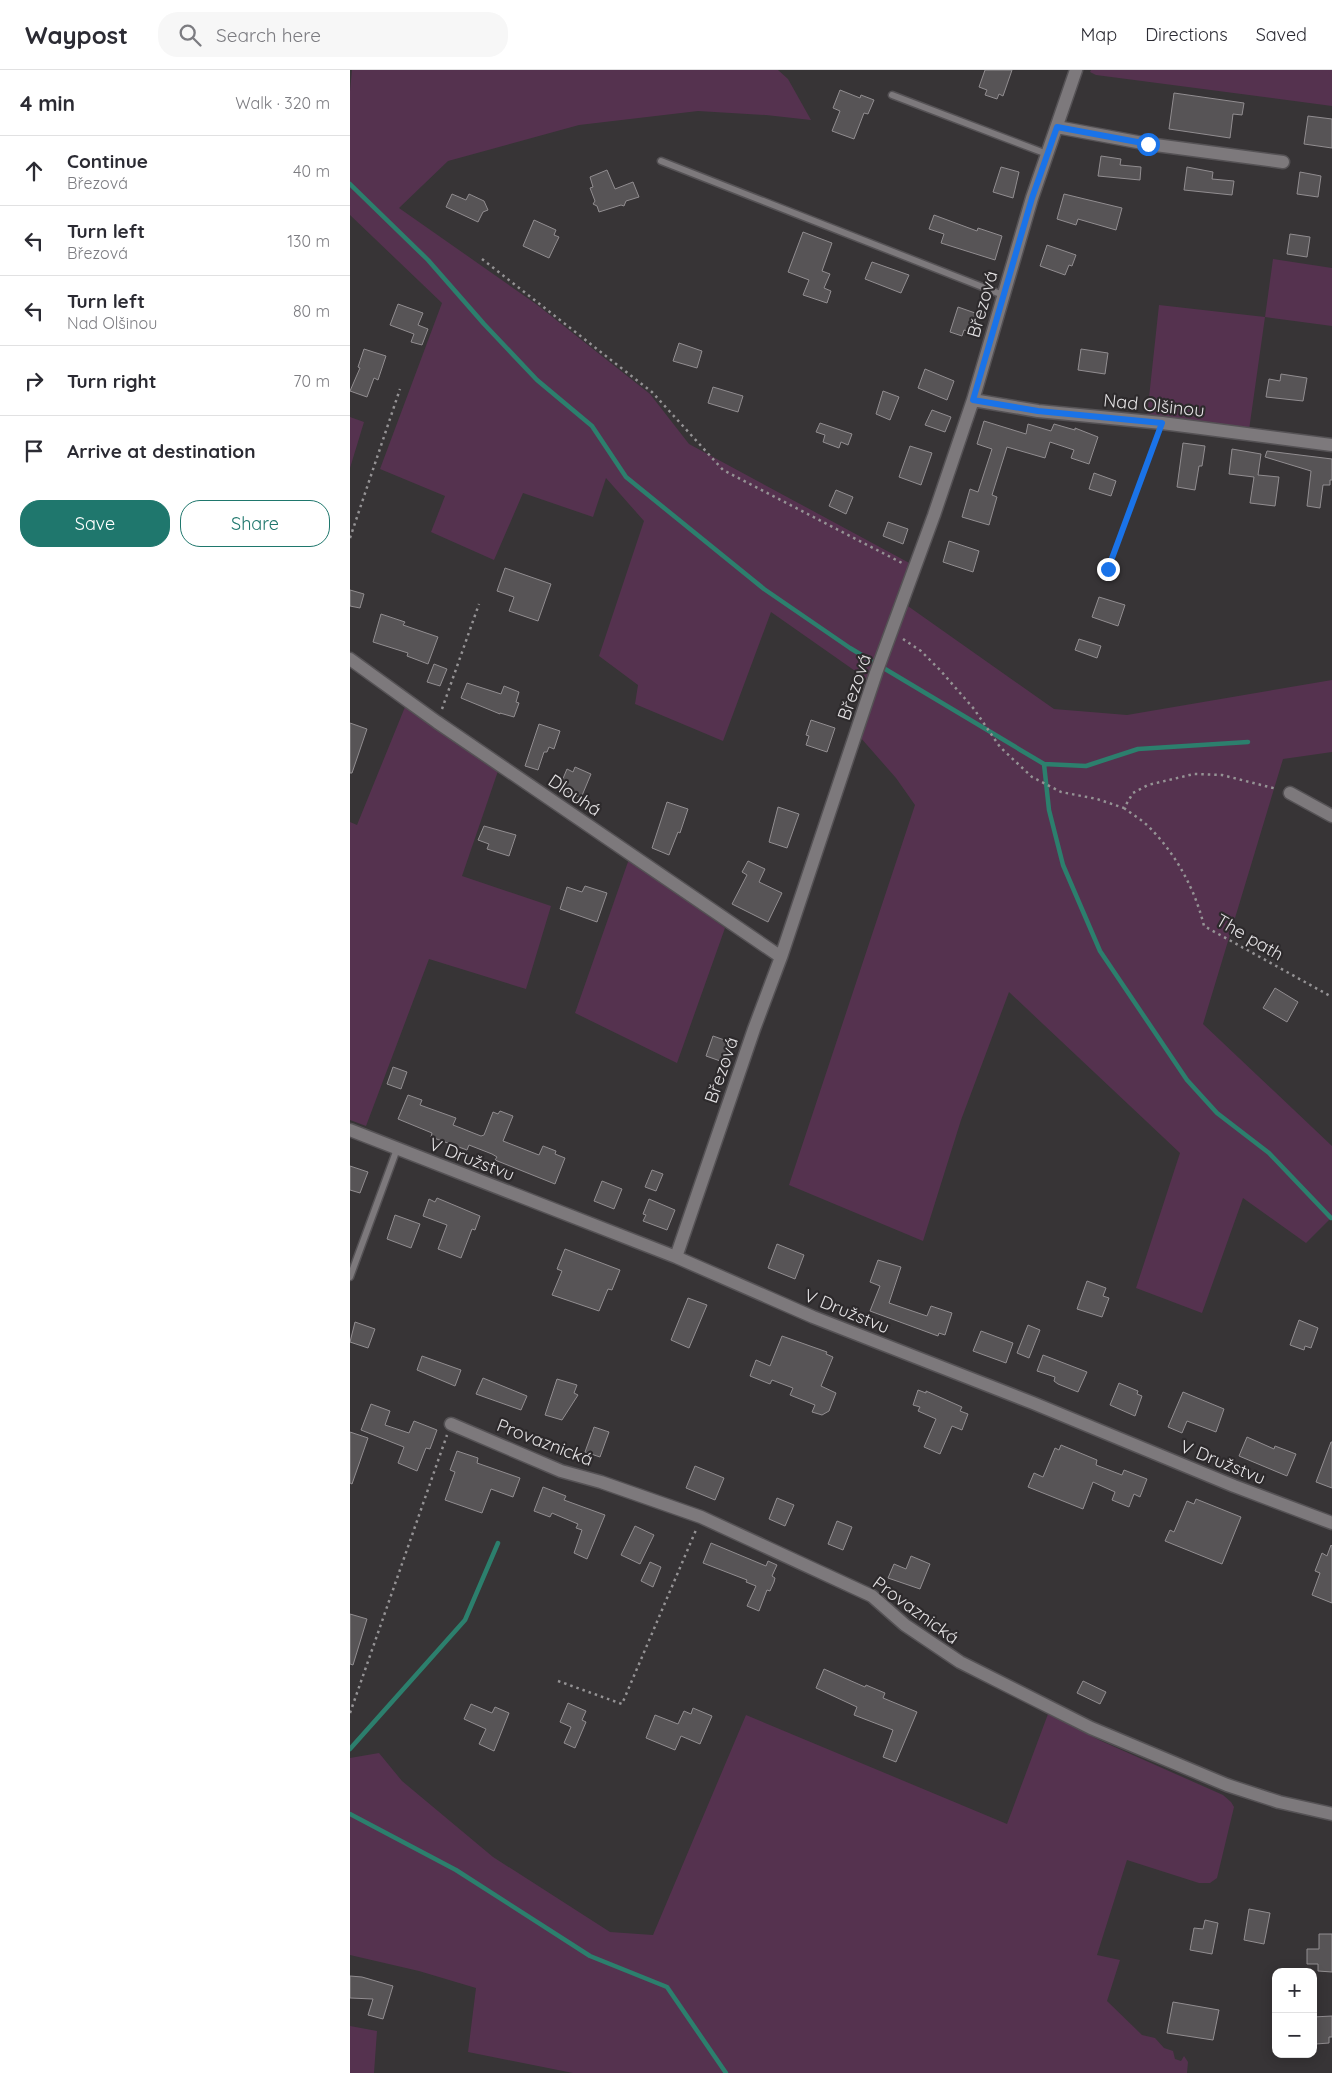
<!DOCTYPE html>
<meta charset="utf-8">
<style>
body{margin:0;font-family:Quicksand,sans-serif;background:#f7f7f7;color:#2b2b33}
.controls{position:absolute;right:15px;bottom:15px;display:grid;overflow:hidden;border-radius:10px;box-shadow:0 2px 12px #0003}
.controls button{width:45px;height:45px;display:grid;place-items:center;padding:0;border:0;border-bottom:1px solid #e1e1e2;background:#fff;color:#2b2b33;font:25px sans-serif}
.stop{position:absolute;width:15px;height:15px;margin:-11px;border:4px solid #1a73e8;border-radius:50%;background:#fff}
.stop.end{background:#1a73e8;border-color:#fff;box-shadow:0 1px 5px #0008}
.list{margin:0;padding:0;list-style:none}
h2{display:flex;justify-content:space-between;align-items:center;height:65px;margin:0;padding:0 20px;font-size:21px}
h2 small{font-size:16px;font-weight:400;color:#7c7c81}
.list li{display:grid;grid-template-columns:32px 1fr auto;gap:15px;align-items:center;box-sizing:border-box;height:70px;padding:0 20px;border-top:1px solid #e1e1e2}
.list b{display:block;font-size:19px;white-space:nowrap}
.list p{margin:0;font-size:16px;white-space:nowrap;color:#7c7c81}
.list em{font-size:16px;font-style:normal;color:#7c7c81}
.actions{display:flex;gap:10px;padding:15px 20px}
.actions a{flex:1;padding:11px 0;border:1px solid #1f776d;border-radius:20px;text-align:center;font-size:18px;color:#1f776d}
.actions .main{background:#1f776d;color:#fff}
.icon{flex:none;width:28px;height:28px;fill:none;stroke:currentColor;stroke-width:2;stroke-linecap:round;stroke-linejoin:round}
.map{position:relative;flex:none;width:982px;height:2003px;overflow:hidden}
header{display:flex;align-items:center;gap:30px;box-sizing:border-box;height:70px;padding:0 25px;background:#fff;border-bottom:1px solid #e1e1e2}
header strong{font-size:24px}
nav{display:flex;gap:28px;margin-inline-start:auto;font-size:18px}
.search{width:350px;height:45px;background:#f7f7f7;display:flex;align-items:center;gap:12px;box-sizing:border-box;padding:0 18px;border-radius:20px;color:#7c7c81;font-size:19px}
main{display:flex}
aside{flex:1;background:#fff}
.map>svg:first-child{display:block}
.green{fill:#55324f}
.lines{fill:none;stroke-linecap:round;stroke-linejoin:round}
.stream{stroke:#2c7f6d;stroke-width:4.5}
.building{fill:#575456;stroke:#918d90}
.lane-casing{stroke:#555255;stroke-width:9}
.street-casing{stroke:#555255;stroke-width:15}
.path{stroke:#959395;stroke-width:2.5;stroke-dasharray:2.5 4;stroke-linecap:butt}
.lane{stroke:#7d797c;stroke-width:6}
.street{stroke:#7d797c;stroke-width:12}
.route{stroke:#1a73e8;stroke-width:6}
.labels{text-anchor:middle;dominant-baseline:central;stroke-width:4.5;stroke-linejoin:round;paint-order:stroke}
.street-label{font-size:18px;fill:#e3e1e3;stroke:#2d2a2c}
</style>
<header>
<strong>Waypost</strong>
<div class="search"><svg class="icon" aria-label="search" viewBox="0 0 24 24"><circle cx="10" cy="10" r="6"/><path d="M15 15l6 6"/></svg>Search here</div>
<nav><a>Map</a><a>Directions</a><a>Saved</a></nav>
</header>
<main>
<aside>
<h2>4 min<small>Walk · 320 m</small></h2>
<ul class="list">
<li><svg class="icon" aria-label="ahead" viewBox="0 0 24 24"><path d="M12 20V5M6 11l6-6 6 6"/></svg><div><b>Continue</b><p>Březová</p></div><em>40 m</em></li>
<li><svg class="icon" aria-label="left" viewBox="0 0 24 24"><path d="M17 20v-9H6M10 6l-5 5 5 5"/></svg><div><b>Turn left</b><p>Březová</p></div><em>130 m</em></li>
<li><svg class="icon" aria-label="left" viewBox="0 0 24 24"><path d="M17 20v-9H6M10 6l-5 5 5 5"/></svg><div><b>Turn left</b><p>Nad Olšinou</p></div><em>80 m</em></li>
<li><svg class="icon" aria-label="right" viewBox="0 0 24 24"><path d="M7 20v-9h11M14 6l5 5-5 5"/></svg><div><b>Turn right</b></div><em>70 m</em></li>
<li><svg class="icon" aria-label="arrive" viewBox="0 0 24 24"><path d="M6 21V4h12l-3 4 3 4H6"/></svg><div><b>Arrive at destination</b></div></li>
</ul>
<div class="actions"><a class="main">Save</a><a>Share</a></div>
</aside>
<div class="map">
<svg width="982" height="2003" viewBox="0 0 982 2003">
<rect width="100%" height="100%" fill="#373436"/>
<path class="green" d="M2 0H428L438 9 461 50 416 45 348 41 229 55 98 91 49 138 186 234 300 324 339 374 563 495 518 610 421 542 373 671 285 634 288 615 249 586 294 451 256 408 243 447 173 423 144 490 81 462 95 426 30 399 92 233 0 145V21Z
M741 0H982V36L746 5 740 2Z
M923 189 982 198V256L915 247 899 360 797 346 809 235 915 247Z
M0 347 14 352 0 398Z
M555 534 704 639 777 645 982 610V682L933 689 853 954 982 1076V1147L956 1173 893 1128 852 1243 786 1218 830 1083 659 922 611 1050 573 1171 439 1115 565 735 546 708 510 667Z
M55 637 148 701 112 806 201 836 176 919 79 889 16 1056 0 1050V752L7 755Z
M279 789 375 858 327 993 225 943Z
M698 1644 749 1670 873 1725 881 1732 884 1737 867 1808 860 1813H849L777 1790 747 1885 770 1890 757 1931 792 1965 805 1968 814 1978 823 1981 825 1989 831 1991 834 1986 838 1992 837 2003H223L118 1982 126 1918 69 1901 0 1885V1688L29 1683 52 1711 143 1787 260 1862 303 1865 396 1645 657 1754Z
M0 1956 27 1961 24 2003H0Z"/>
<g class="lines">
<path class="stream" d="M0 114 78 190 134 254 187 310 242 356 276 407 414 519 500 578 694 694 699 740 713 795 750 881 837 1010 867 1043 919 1083 981 1148
M694 694 736 696 788 679 898 672
M0 1679 115 1550 148 1473
M0 1744 106 1800 240 1886 317 1917 376 2003"/>
</g>
<path class="building" d="M635 0H662L653 26 649 24 647 29 635 25 637 20 629 17Z
M490 20 510 28 511 25 524 30 518 44 514 43 504 69 482 61 490 41 483 38Z
M824 23 894 33 892 45 883 44 880 68 819 59Z
M958 46 982 49V78L954 74Z
M751 86 771 89 770 95 791 97 790 110 748 106Z
M651 97 669 102 663 128 643 122Z
M837 97 863 102 862 109 884 111 882 125 834 120Z
M257 100 265 119 283 112 289 127 276 131 274 136 271 135 249 142 247 136 243 134 245 131 240 118 243 117 240 107Z
M950 102 971 106 968 127 947 124Z
M102 124 116 130 119 124 134 131 138 140 133 142 128 152 96 137Z
M714 124 772 138 766 160 728 149 726 155 707 149Z
M584 145 627 161 628 158 652 166 645 190 591 173 594 164 579 159Z
M184 150 206 160 204 165 209 167 199 188 173 176Z
M453 162 482 173 472 201 480 204 474 218 481 221 477 233 453 225 459 210 438 202Z
M940 164 960 167 957 187 937 184Z
M697 175 726 185 722 196 719 195 715 205 690 196Z
M522 192 559 205 551 223 515 209Z
M48 234 73 243 68 255 78 259 72 275 61 272 64 264 40 255Z
M608 237 628 244 621 262 614 260 612 266 600 262Z
M329 273 352 281 347 298 323 291Z
M14 279 36 286 28 310 24 308 17 327 0 321 10 298 8 297Z
M731 279 758 283 755 304 728 300Z
M575 299 604 311 597 330 568 318Z
M931 304 957 308 953 331 916 327 919 309 930 311Z
M363 317 393 326 388 342 358 333Z
M533 321 549 327 540 350 526 344Z
M582 340 601 347 595 362 575 355Z
M634 351 676 364 678 354 701 361 704 354 725 360V358L748 367 739 394 721 388 724 380 700 372 695 388 657 377 642 425 647 427 639 455 612 447 620 419 628 422 642 379 627 374Z
M470 353 502 364 498 375 491 372 489 378 473 372 475 365 466 362Z
M833 373 855 376 852 396H849L845 420 827 417Z
M560 376 582 383 571 415 549 407Z
M882 379 911 384 908 405 929 407 925 436 900 433 904 407 879 404Z
M917 381 982 389V410H980V415H973L970 438 957 436 961 401 915 387Z
M744 403 766 411 761 426 739 419Z
M486 420 503 427 496 444 479 436Z
M538 452 558 459 553 474 533 466Z
M599 471 629 481 623 502 593 492Z
M155 498 201 514 188 551 159 541 164 527 147 521Z
M0 520 14 524 10 538 0 536Z
M749 527 775 535 768 556 742 547Z
M31 544 55 552 53 555 88 567 78 594 57 586 58 583 23 572Z
M729 569 751 576 747 588 725 580Z
M84 594 97 599 90 616 77 612Z
M117 613 151 624 154 616 169 622 166 632 169 633 164 647 150 643V644L111 628Z
M461 650 485 658 477 682 456 675 459 666 456 665Z
M0 653 17 659 2 703H0Z
M189 654 210 661 204 679 199 677 197 682H194L188 700 175 696Z
M225 697 241 704 231 728 209 718 217 699 223 702Z
M317 732 338 739 330 763 328 762 319 785 302 778Z
M428 737 449 744 437 778 419 772Z
M134 756 166 765 159 786 137 779 139 774 128 770Z
M398 791 415 799 409 812 432 823 418 852 382 834 397 805 392 802Z
M235 816 257 823 247 852 210 839 217 817 232 822Z
M925 918 948 932 937 952 913 938Z
M363 966 383 973 376 993 356 986Z
M43 997 57 1002 51 1019 37 1014Z
M58 1025 72 1030 70 1035 106 1048 103 1055 131 1066 134 1065 143 1042 148 1044 150 1041 163 1046 153 1071 189 1085 193 1076 206 1081 205 1084 215 1088 205 1114 145 1090 147 1087 142 1084 119 1075 117 1080 81 1067 82 1063 48 1049Z
M0 1096 18 1102 10 1123 0 1120Z
M302 1100 313 1104 306 1121 295 1117Z
M252 1111 272 1119 264 1139 244 1131Z
M87 1128 130 1146 125 1160 122 1159 111 1188 88 1179 97 1155 73 1146 79 1129 85 1132Z
M299 1129 325 1140 317 1160 293 1151 296 1145 293 1144Z
M45 1145 70 1154 61 1178 37 1169Z
M427 1174 454 1185 445 1209 418 1198Z
M215 1179 270 1200 262 1220 258 1219 249 1241 202 1225 212 1201 207 1199Z
M528 1190 551 1197 539 1233 577 1246 581 1236 602 1243 595 1265 589 1263 588 1266 520 1241 530 1216 520 1212Z
M737 1211 756 1218 753 1226 759 1228 752 1247 727 1239Z
M338 1228 357 1235 339 1278 321 1270Z
M949 1250 968 1258 961 1278 955 1276 954 1280 940 1275Z
M5 1252 25 1259 18 1278 0 1272Z
M678 1255 690 1260 679 1288 667 1283Z
M631 1261 663 1273 656 1293 623 1281Z
M432 1266 477 1282 476 1284 483 1287 471 1316 486 1323 479 1341 472 1345 462 1342 465 1335 440 1325 443 1318 422 1310 420 1314 400 1306 406 1290 420 1296Z
M693 1285 737 1302 728 1322 708 1314 704 1311 705 1307 687 1301Z
M72 1286 111 1300 105 1316 67 1300Z
M133 1308 177 1326 171 1340 126 1324Z
M207 1309 227 1315 224 1323 228 1325 212 1350 195 1345Z
M769 1313 788 1321 787 1324 792 1326 785 1346 760 1335Z
M568 1320 576 1323V1321L612 1337 610 1341 618 1344 612 1360 602 1356 590 1384 574 1377 586 1349 568 1341 570 1337 563 1335Z
M833 1322 874 1339 866 1362 837 1351 832 1363 818 1357Z
M21 1334 40 1341 35 1355 59 1363 64 1351 87 1360 80 1379 76 1378 67 1401 48 1393 54 1377 11 1360Z
M244 1357 259 1362 250 1387 235 1382Z
M0 1362 18 1368 2 1414 0 1413Z
M897 1367 924 1379 925 1376 946 1384 937 1406 889 1386Z
M981 1372H982V1418L966 1412Z
M711 1375 747 1390 746 1395 772 1405 774 1400 797 1409 790 1427 784 1424 779 1437 762 1430 765 1422 743 1412 733 1439 678 1417 684 1403 693 1407 705 1378 709 1380Z
M107 1381 128 1388 127 1393 170 1408 163 1427 141 1419 132 1443 95 1430 105 1402 100 1400Z
M345 1396 374 1408 365 1430 336 1418Z
M193 1417 216 1426 214 1430 255 1445 237 1489 224 1483 232 1460 226 1458 228 1454 202 1443 200 1447 184 1441Z
M427 1428 444 1435 435 1456 419 1449Z
M846 1429 891 1447 872 1494 815 1471 820 1460 824 1462 837 1431 844 1434Z
M487 1451 502 1457 493 1480 478 1474Z
M285 1456 304 1465 290 1494 271 1485Z
M361 1473 416 1496 418 1491 427 1495 422 1506 425 1508 424 1512 420 1521 417 1520 409 1541 397 1536 406 1516 396 1512 397 1510 353 1493Z
M981 1475 982 1476V1533L962 1525 970 1503 965 1501 972 1483 977 1486Z
M561 1486 580 1494 570 1519 538 1508 544 1494 556 1499Z
M300 1492 311 1497 303 1517 291 1511Z
M0 1544 17 1549 3 1595 0 1594Z
M474 1599 515 1617 516 1615 535 1623 533 1628 567 1642 546 1692 533 1687 543 1660 504 1645 507 1637 466 1618Z
M733 1611 756 1622 750 1634 727 1623Z
M218 1633 236 1641 232 1650 236 1652 225 1678 214 1673 221 1657 210 1652Z
M121 1634 142 1643 145 1637 159 1643 144 1681 129 1674 136 1659 114 1649Z
M343 1638 362 1646 350 1674 331 1666 325 1680 296 1668 305 1645 328 1654 334 1641 341 1644Z
M899 1839 920 1843 914 1874 894 1870Z
M855 1850 868 1853 862 1884 840 1880 844 1858 853 1859Z
M969 1864H982V1902L968 1901V1894H957V1879H969Z
M0 1906 12 1907 43 1916 33 1949 18 1945 23 1929 0 1928Z
M823 1932 869 1940 863 1970 817 1963Z
M982 1946V1967H979V1973L966 1974V1968H963V1947Z"/>
<g class="lines">
<defs>
<path id="lane" d="M542 25 697 84
M311 91 653 225
M0 1207 47 1079"/>
<path id="street" d="M707 57 798 74 933 92
M623 330 688 341 812 353 982 375
M0 589 87 652 431 887
M940 723 982 746
M0 1060 326 1187 463 1247 683 1333 884 1416 982 1453
M326 1187 404 959 431 887 526 603 584 445 623 330 682 128 726 0
M101 1354 211 1401 251 1412 351 1447 522 1526 555 1555 610 1592 741 1658 877 1715 929 1732 982 1744"/>
</defs>
<use href="#lane" class="lane-casing"/>
<use href="#street" class="street-casing"/>
<path class="path" d="M132 189 302 322 373 400 552 493
M0 468 50 319
M758 499 807 366
M553 569 571 581 590 600 624 639 650 677 682 707 711 722 747 729 774 738 783 723 798 715 844 704 872 705 927 719
M92 639 129 534
M774 738C782 744 792 750 799 757 826 784 845 819 854 856L982 927
M208 1611 272 1634 346 1460
M0 1643 97 1365"/>
<use href="#lane" class="lane"/>
<use href="#street" class="street"/>
</g>
<g class="lines">
<path class="route" d="M758 499 812 353 688 341 623 330 682 128 707 57 798 74"/>
</g>
<g class="labels">
<g class="street-label">
<text transform="translate(632 234) rotate(-74)">Březová</text>
<text transform="translate(804 335) rotate(6)">Nad Olšinou</text>
<text transform="translate(504 617) rotate(-71)">Březová</text>
<text transform="translate(225 725) rotate(34)">Dlouhá</text>
<text transform="translate(900 867) rotate(30)">The path</text>
<text transform="translate(371 1000) rotate(-71)">Březová</text>
<text transform="translate(122 1089) rotate(21)">V Družstvu</text>
<text transform="translate(497 1241) rotate(22)">V Družstvu</text>
<text transform="translate(195 1372) rotate(21)">Provaznická</text>
<text transform="translate(873 1392) rotate(22)">V Družstvu</text>
<text transform="translate(566 1540) rotate(36)">Provaznická</text>
</g>
</g>
</svg>
<div class="controls">
<button>+</button>
<button>−</button>
</div>
<div class="stop" style="left:798px;top:74px"></div>
<div class="stop end" style="left:758px;top:499px"></div>
</div>
</main>
